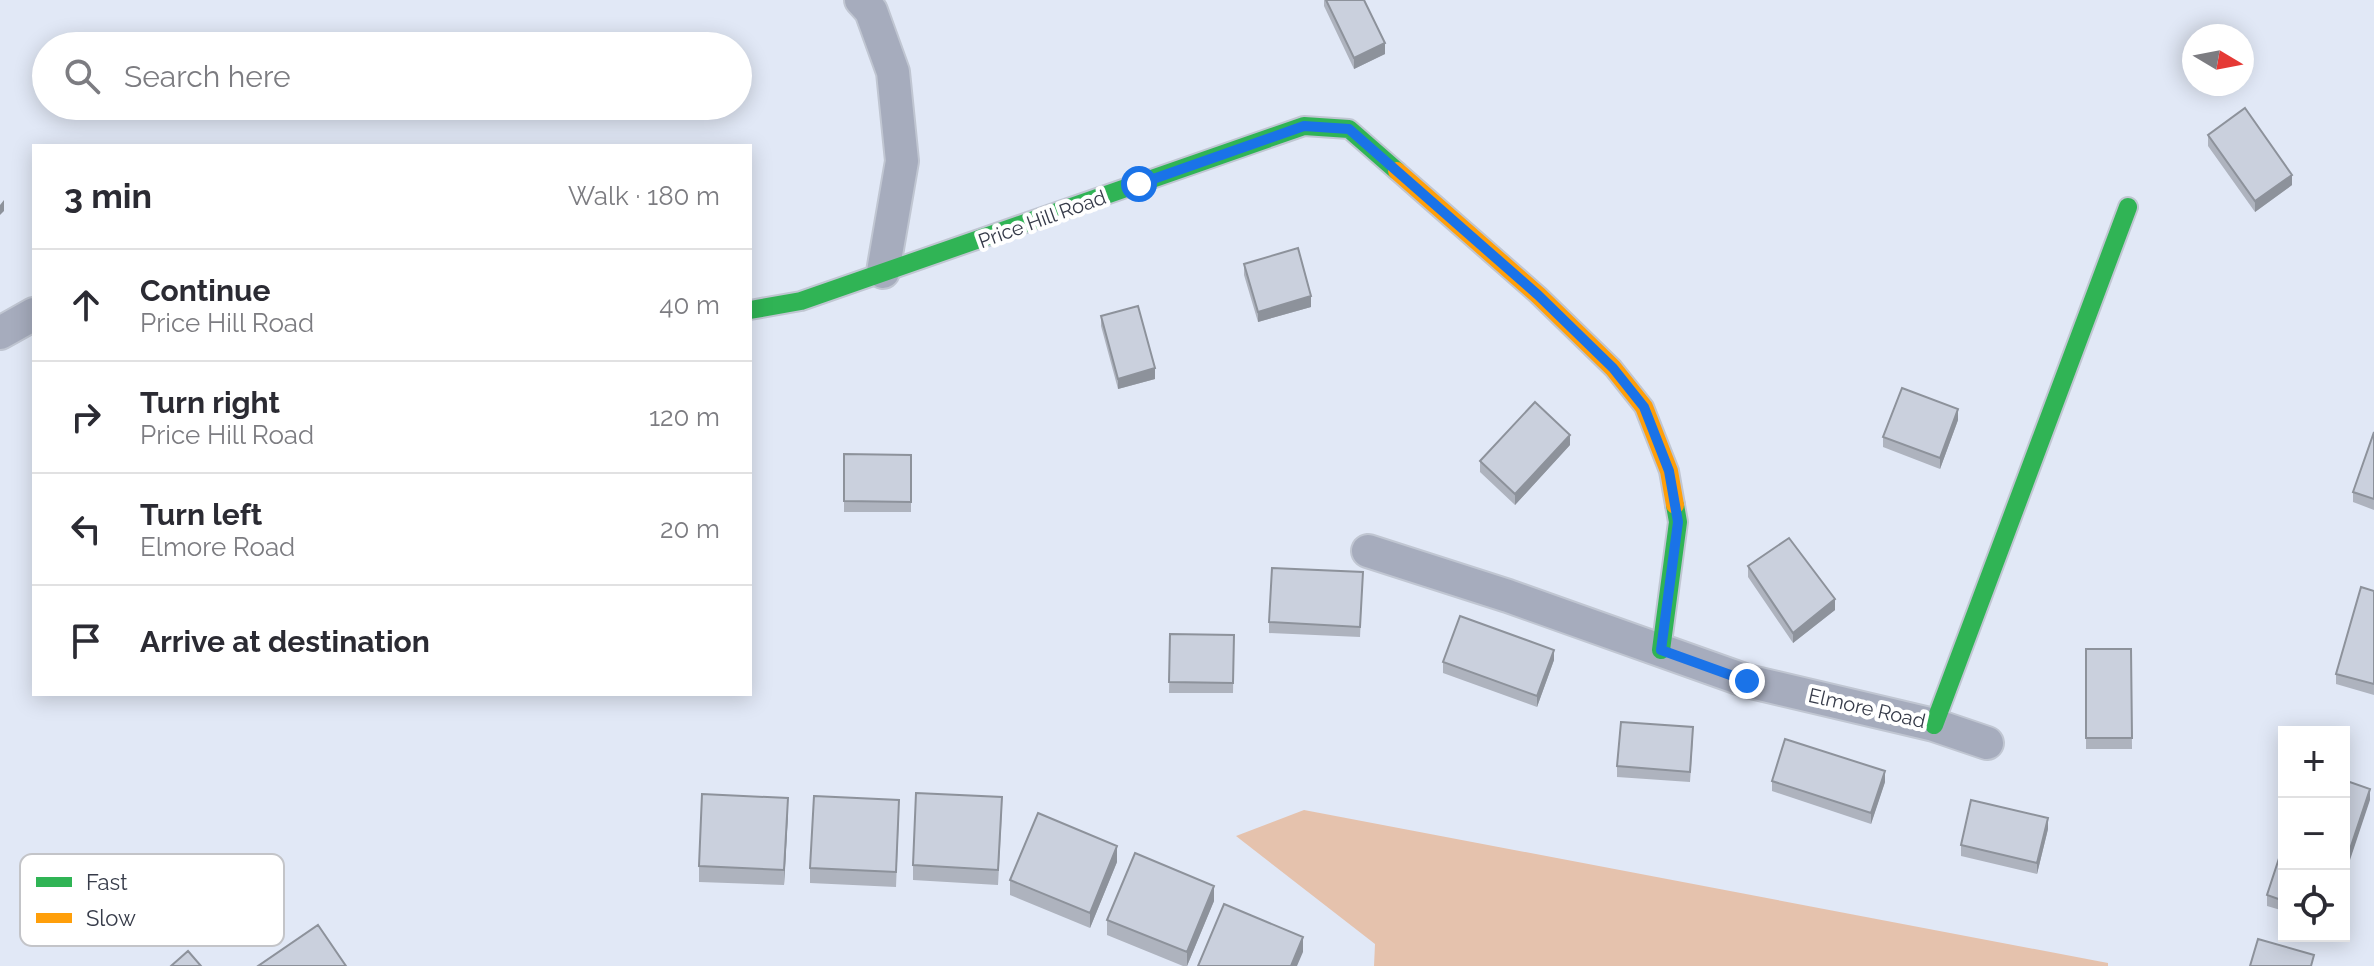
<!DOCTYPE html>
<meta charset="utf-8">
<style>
body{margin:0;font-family:Raleway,sans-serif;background:#f7f7f7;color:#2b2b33}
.controls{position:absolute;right:24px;bottom:24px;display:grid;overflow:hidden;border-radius:0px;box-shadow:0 4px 20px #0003}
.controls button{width:72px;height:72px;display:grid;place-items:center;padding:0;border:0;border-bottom:2px solid #e1e1e2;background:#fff;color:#2b2b33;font:40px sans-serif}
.compass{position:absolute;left:2182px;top:24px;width:72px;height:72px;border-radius:50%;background:#fff;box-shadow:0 4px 20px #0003;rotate:100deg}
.stop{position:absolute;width:24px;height:24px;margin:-18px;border:6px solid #1a73e8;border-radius:50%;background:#fff}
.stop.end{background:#1a73e8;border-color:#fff;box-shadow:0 2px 8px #0008}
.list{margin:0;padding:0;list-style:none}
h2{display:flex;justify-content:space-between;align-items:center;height:104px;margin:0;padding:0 32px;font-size:34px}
h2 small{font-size:26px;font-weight:400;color:#7c7c81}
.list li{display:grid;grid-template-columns:52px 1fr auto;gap:24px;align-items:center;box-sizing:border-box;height:112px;padding:0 32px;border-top:2px solid #e1e1e2}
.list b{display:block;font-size:30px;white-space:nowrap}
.list p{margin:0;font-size:26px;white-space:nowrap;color:#7c7c81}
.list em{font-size:26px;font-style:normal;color:#7c7c81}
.icon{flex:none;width:44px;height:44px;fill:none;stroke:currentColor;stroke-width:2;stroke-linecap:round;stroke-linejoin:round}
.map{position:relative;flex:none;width:2374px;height:966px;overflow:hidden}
.search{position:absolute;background:#fff;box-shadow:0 4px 20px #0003;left:32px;top:32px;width:720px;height:88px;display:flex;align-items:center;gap:20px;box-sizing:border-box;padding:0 28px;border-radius:44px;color:#7c7c81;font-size:30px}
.panel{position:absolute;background:#fff;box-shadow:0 4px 20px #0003;left:32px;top:144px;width:720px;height:552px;border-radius:0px}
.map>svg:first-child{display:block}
.forest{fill:#e5c2ad}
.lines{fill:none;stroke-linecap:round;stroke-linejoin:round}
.street-casing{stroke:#c0c6d2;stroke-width:36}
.fast-casing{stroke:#c0c6d2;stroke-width:22}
.slow-casing{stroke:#c0c6d2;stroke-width:22}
.street{stroke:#a6acbd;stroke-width:32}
.fast{stroke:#30b455;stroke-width:18}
.slow{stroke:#ff9f0a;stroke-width:18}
.wall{fill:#aeb3be}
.shaded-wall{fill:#8d929b}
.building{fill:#cad0dd;stroke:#8d929b;stroke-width:2}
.route{stroke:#1a73e8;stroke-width:10}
.labels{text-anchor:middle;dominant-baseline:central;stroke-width:8;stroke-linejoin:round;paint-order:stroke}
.street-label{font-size:20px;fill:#363b49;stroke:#fff}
.key{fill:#fff;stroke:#c3c4c8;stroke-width:2}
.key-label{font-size:22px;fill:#363b49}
</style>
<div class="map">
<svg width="2374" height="966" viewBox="0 0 2374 966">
<rect width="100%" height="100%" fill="#e1e8f6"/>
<path class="forest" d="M1304 810 2108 963V966H1374L1375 944 1236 836Z"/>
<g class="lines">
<defs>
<path id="street" d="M861 0 871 11 893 72 902 161 883 272
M0 333 34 314
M1368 551 1508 596 1747 681 1934 725 1987 743"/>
<path id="fast" d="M750 310 801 301 1304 126 1349 129 1397 171
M1661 650 1678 522 1675 505
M1934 725 2128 207"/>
<path id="slow" d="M1397 171 1538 295 1613 368 1644 407 1669 471 1675 505"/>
</defs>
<use href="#street" class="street-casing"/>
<use href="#fast" class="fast-casing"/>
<use href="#slow" class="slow-casing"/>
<use href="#street" class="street"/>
<use href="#fast" class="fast"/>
<use href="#slow" class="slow"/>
</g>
<path class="wall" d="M1324 0H1364L1385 54 1354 69 1324 6Z
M2208 135 2292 185 2255 212 2208 146Z
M1244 264 1311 307 1258 322 1244 275Z
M1101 316 1155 379 1118 389 1101 326Z
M1958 420 1940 469 1883 447V437Z
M2374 432V510L2353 502V492Z
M1570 445 1515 505 1480 472V461Z
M844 454 911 455V512H844Z
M1748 566 1835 610 1793 643 1748 577Z
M1363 572 1360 637 1269 633V622Z
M2374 591V695L2336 684V674Z
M1170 634 1234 635 1233 693H1169Z
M2086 649H2131L2132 749H2086Z
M1554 660 1537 707 1443 673V662Z
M1693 738 1690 782 1617 777V766Z
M1772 781 1885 782 1871 824 1772 791Z
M1002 812 998 885 913 880V865Z
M788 813 784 885 699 882V866Z
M899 815 896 887 810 883V868Z
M2048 829 2037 874 1961 856V845Z
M2284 843V911L2267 906V895Z
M1117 862 1090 928 1010 895V880Z
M1214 901 1187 966H1183L1107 935V920Z"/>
<path class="shaded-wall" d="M1385 43V54L1354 69V58Z
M2292 175V185L2255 212V201Z
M4 200V211L0 215V205Z
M1311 296V307L1258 322V312Z
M1155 368V379L1118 389V379Z
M1958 409V420L1940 469V458Z
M1570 435V445L1515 505V494Z
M1835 599V610L1793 643V633Z
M1554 650V660L1537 707V696Z
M1885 771V782L1871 824V813Z
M2370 789V800L2344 878V867Z
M788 798V813L784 885V870Z
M2048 818V829L2037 874V863Z
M1117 846V862L1090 928V913Z
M1214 886V901L1187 966V952Z
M1303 937V952L1297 966H1291Z"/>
<path class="building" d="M1326 0H1364L1385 43 1354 58Z
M2245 108 2292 175 2255 201 2208 135Z
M1298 248 1311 296 1258 312 1244 264Z
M1138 306 1155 368 1118 379 1101 316Z
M1902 388 1958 409 1940 458 1883 437Z
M1535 402 1570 435 1515 494 1480 461Z
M2374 432V499L2353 492Z
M844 454 911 455V502L844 501Z
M1789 538 1835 599 1793 633 1748 566Z
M1272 568 1363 572 1360 627 1269 622Z
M2361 587 2374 591V684L2336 674Z
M1460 616 1554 650 1537 696 1443 662Z
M1170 634 1234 635 1233 683 1169 682Z
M2086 649H2131L2132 738H2086Z
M1621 722 1693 727 1690 772 1617 766Z
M1785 739 1885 771 1871 813 1772 781Z
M2344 780 2370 789 2344 867Z
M916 793 1002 797 998 870 913 865Z
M702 794 788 798 784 870 699 866Z
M814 796 899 800 896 872 810 868Z
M1971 800 2048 818 2037 863 1961 845Z
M1038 813 1117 846 1090 913 1010 880Z
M2284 843V901L2267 895Z
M1135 853 1214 886 1187 952 1107 920Z
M1224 904 1303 937 1291 966H1198Z
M318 925 346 966H258Z
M2258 939 2314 955 2311 966H2250Z
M188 951 201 966H171Z"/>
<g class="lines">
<path class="route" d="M1139 184 1304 126 1349 129 1538 295 1613 368 1644 407 1669 471 1678 522 1661 650 1747 681"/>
</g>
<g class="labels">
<g class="street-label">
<text transform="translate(1042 219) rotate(-20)">Price Hill Road</text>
<text transform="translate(1867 708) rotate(13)">Elmore Road</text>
</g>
</g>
<rect x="20" y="854" width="264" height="92" rx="12" class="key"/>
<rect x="36" y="877" width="36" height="10" fill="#30b455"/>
<rect x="36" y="913" width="36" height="10" fill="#ff9f0a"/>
<g class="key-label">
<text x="86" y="890">Fast</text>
<text x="86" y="926">Slow</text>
</g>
</svg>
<div class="controls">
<button>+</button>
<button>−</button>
<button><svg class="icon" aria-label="locate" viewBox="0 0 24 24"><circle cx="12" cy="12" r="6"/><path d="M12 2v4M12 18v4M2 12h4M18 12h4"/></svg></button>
</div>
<svg class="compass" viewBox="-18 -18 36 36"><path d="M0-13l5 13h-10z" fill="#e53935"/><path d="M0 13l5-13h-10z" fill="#7c7c81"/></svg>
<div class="stop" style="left:1139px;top:184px"></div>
<div class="stop end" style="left:1747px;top:681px"></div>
<div class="search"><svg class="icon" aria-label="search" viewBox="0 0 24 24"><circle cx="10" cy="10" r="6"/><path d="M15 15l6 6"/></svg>Search here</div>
<section class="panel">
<h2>3 min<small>Walk · 180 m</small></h2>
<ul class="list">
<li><svg class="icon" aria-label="ahead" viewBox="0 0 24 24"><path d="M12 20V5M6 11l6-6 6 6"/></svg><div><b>Continue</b><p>Price Hill Road</p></div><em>40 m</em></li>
<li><svg class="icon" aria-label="right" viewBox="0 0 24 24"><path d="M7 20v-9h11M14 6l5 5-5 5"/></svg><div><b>Turn right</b><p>Price Hill Road</p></div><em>120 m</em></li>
<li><svg class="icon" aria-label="left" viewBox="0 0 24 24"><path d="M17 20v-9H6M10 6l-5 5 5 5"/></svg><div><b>Turn left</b><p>Elmore Road</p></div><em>20 m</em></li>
<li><svg class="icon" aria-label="arrive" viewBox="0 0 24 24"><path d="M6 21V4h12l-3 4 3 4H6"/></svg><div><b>Arrive at destination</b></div></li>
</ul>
</section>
</div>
